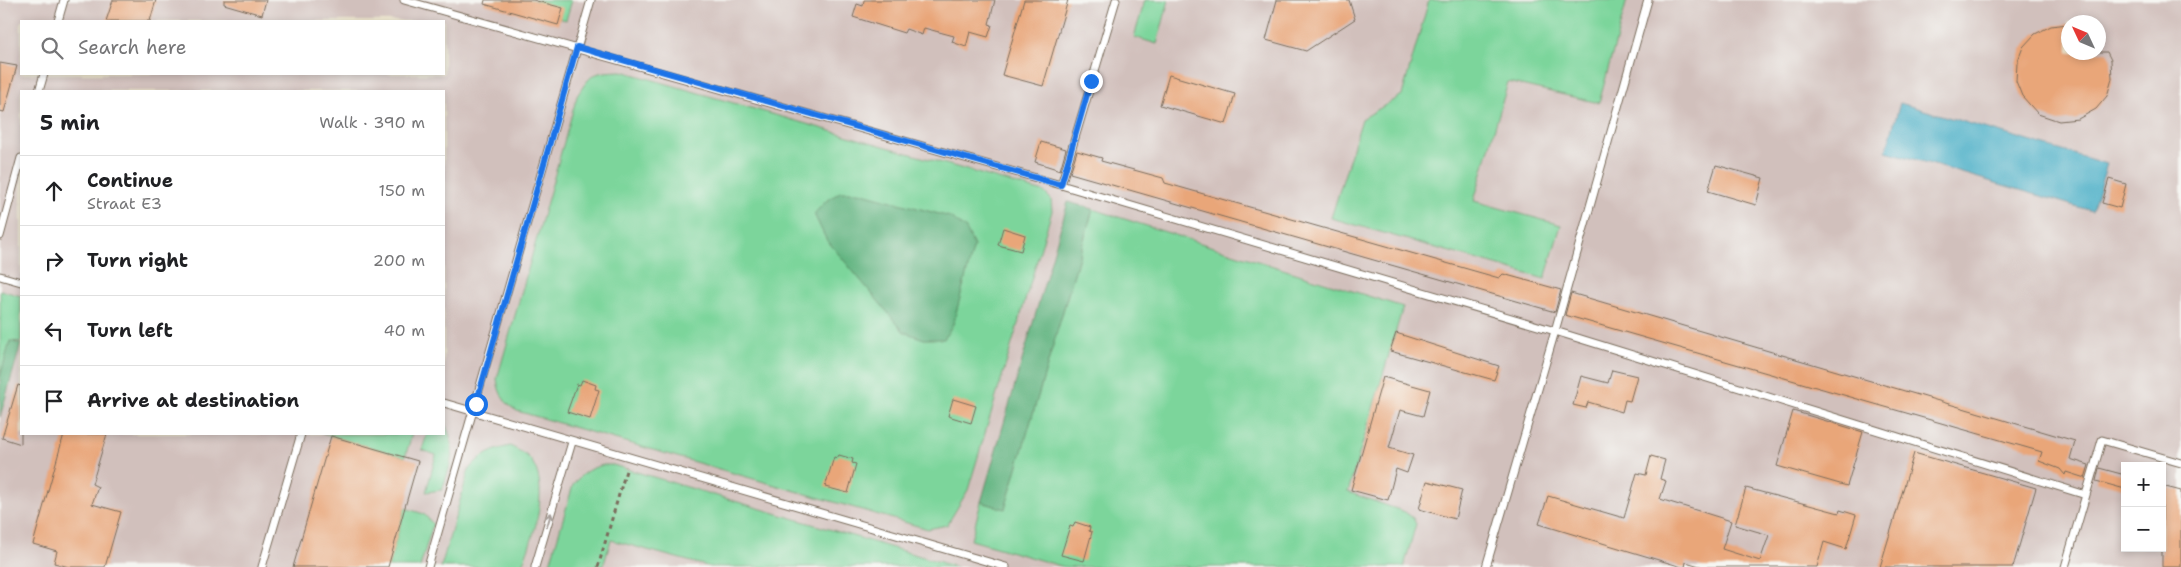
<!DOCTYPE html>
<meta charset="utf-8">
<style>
body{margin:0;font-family:"Shantell Sans",sans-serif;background:#f6f6f6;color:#202124}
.controls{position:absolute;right:15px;bottom:15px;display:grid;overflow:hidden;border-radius:0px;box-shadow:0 2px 8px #0003}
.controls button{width:45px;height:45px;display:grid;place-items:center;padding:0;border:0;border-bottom:1px solid #e0e0e0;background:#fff;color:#202124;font:25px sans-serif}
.compass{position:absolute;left:2061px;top:15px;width:45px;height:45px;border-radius:50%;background:#fff;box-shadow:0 2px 8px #0003;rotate:314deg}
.stop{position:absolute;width:15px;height:15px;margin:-11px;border:4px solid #1a73e8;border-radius:50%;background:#fff}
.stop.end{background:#1a73e8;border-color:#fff;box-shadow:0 1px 5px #0008}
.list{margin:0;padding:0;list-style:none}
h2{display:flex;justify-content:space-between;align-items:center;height:65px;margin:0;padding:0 20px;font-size:21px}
h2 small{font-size:16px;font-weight:400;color:#757577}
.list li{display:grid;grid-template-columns:32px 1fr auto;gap:15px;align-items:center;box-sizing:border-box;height:70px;padding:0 20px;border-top:1px solid #e0e0e0}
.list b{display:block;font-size:19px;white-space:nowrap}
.list p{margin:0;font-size:16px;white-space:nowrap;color:#757577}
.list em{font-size:16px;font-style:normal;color:#757577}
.icon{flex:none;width:28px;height:28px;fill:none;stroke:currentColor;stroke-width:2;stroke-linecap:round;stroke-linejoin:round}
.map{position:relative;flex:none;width:2181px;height:567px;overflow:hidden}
.search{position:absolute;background:#fff;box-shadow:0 2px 8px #0003;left:20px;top:20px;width:425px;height:55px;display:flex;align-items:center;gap:12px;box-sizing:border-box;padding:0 18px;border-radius:0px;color:#757577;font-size:19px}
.panel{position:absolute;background:#fff;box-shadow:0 2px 8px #0003;left:20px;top:90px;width:425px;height:345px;border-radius:0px}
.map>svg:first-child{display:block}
.industrial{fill:#d1c0bc;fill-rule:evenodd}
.green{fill:#7cd59b;stroke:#5c805c}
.forest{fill:#65b683;stroke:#507050}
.water{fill:#48afc7;stroke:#426c72}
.building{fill:#e9a679}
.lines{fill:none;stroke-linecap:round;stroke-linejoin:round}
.lane-casing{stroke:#7a6c5c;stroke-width:9}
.path{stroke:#7a6c5c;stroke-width:3;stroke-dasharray:4 4;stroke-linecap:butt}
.lane{stroke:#fff;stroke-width:7}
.oneway{stroke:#a79f9a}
.route{stroke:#1a73e8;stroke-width:6}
</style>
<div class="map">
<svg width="2181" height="567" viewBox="0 0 2181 567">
<rect width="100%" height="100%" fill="#f6f6f2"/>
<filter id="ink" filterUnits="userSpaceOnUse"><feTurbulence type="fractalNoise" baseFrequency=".02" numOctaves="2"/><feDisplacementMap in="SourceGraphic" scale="10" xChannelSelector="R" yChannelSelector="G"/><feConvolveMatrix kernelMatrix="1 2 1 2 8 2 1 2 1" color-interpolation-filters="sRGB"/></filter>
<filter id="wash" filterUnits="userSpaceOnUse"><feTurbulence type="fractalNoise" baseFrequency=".0096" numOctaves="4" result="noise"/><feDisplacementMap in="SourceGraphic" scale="20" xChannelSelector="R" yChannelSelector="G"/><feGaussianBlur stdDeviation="1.12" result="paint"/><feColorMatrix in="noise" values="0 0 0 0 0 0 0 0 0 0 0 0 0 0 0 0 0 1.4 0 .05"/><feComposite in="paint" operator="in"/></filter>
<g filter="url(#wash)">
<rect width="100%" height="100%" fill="#efe7ce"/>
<path class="industrial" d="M0 0H2181V567H0ZM21 21H444V74H21ZM2068 22H2098V52H2068ZM21 91H444V434H21ZM2125 466H2162V548H2125Z"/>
<path class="green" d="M496 0H572L566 20Z
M1145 0H1169L1157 44 1134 37Z
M1429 0H1627L1599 103 1508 82 1474 201 1561 225 1545 279 1331 218 1362 119 1402 95Z
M622 71 1033 189 1044 192 1051 199 1052 211 968 490 947 525 928 529 517 411C504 403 499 394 497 379L577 96C592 72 594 72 622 71Z
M1093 209 1403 307 1348 492 1405 512 1413 518 1416 524 1404 567H1064L971 540 981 502 1005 508Z
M0 290 21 296V342L10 341 0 377Z
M444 422C458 449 451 463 442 490L426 492 436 455 422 450 427 434H444Z
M323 434H412L405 457Z
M510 446C520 451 529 455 534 465 549 492 533 541 521 567H441L469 469C481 455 492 450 510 446Z
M604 465H613L957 567H710L611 540 603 567H549L573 485C582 473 589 468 604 465Z
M405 508 424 514 433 524 420 567H388Z"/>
<path class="forest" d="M840 192H859L950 217 966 229 974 246 953 324 944 339H924L904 332 826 239 814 214 825 202Z
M1068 202 1093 209 1005 509 981 502Z
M10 341 21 344 0 417V377Z"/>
<path class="water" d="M1900 103 2107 164 2092 211 1886 151Z"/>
<g id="blocks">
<path class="building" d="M113 0H156L150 21H106Z
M224 0H266L262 15 224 4Z
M485 0H533L563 8 558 25 484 4Z
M864 0H995L989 24 992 25 988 37 970 32 966 47 952 42 954 36 924 28 922 35 906 29 904 33 853 17 857 4 863 6Z
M1024 0H1068L1043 86 1002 75Z
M1277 0H1349L1355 19 1306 51 1266 40Z
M2068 24V52H2107L2111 60 2112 79 2107 96 2096 109 2078 119 2059 121 2038 114 2022 96 2016 81 2017 63 2023 47 2035 34 2051 26Z
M0 63 17 66 4 112 0 111Z
M1169 75 1235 94 1226 124 1160 105Z
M1041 142 1066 149 1060 170 1035 162Z
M1077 151 1102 158 1101 161 1163 178 1165 183 1499 278 1503 274 1561 290 1555 312 1070 173Z
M1716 165 1763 178 1756 205 1708 191Z
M2109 179 2126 184 2120 208 2102 203Z
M1003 228 1025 235 1021 251 998 245Z
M1571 293 2075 441 2070 459 2089 465 2085 478 2066 472 2065 475 2060 469 2039 461 2042 452 1565 315Z
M1396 333 1499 366 1494 380 1390 351Z
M1612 370 1637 376 1630 401 1625 400 1622 412 1588 402 1586 408 1573 405 1581 376 1608 383Z
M1383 377 1430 390 1423 416 1400 410 1389 448 1413 455 1407 473 1396 469 1388 500 1351 490Z
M582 380 596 385 595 389 599 390 590 419 567 412 577 384 580 385Z
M18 385 21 386V444L2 438Z
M953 399 976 406 971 423 948 416Z
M1793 411 1863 432 1847 486 1777 466Z
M64 434H107L92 484 98 487 92 504 121 512 105 567H69L54 563 57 551 33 544Z
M331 436 418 461 388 567H293Z
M1914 453 2036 488 2013 567H1880Z
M839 455 853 459 852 463 856 464 848 493 825 487 834 457 837 458Z
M1651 456 1665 460 1660 479 1666 481 1660 499 1731 521 1722 549 1760 561 1769 535 1735 525 1746 488 1839 513 1840 510 1856 515 1846 549 1824 542 1817 567H1703L1686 562 1685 567H1682L1539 524 1548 496 1624 518 1637 473 1646 475Z
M2099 468 2125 475V489L2096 481Z
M1427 481 1462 490 1455 519 1419 509Z
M2162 486 2181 491V567H2162Z
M1075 522 1090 527 1089 531 1092 532 1084 561 1061 555 1070 526 1073 527Z"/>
</g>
</g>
<g filter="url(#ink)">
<use href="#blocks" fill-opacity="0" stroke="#7a6c5c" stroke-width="1"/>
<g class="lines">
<defs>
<path id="lane" d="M404 0 1061 185 1555 331 1486 567
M1648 0 1555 331 2086 495
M58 21 64 0
M39 91 44 74
M1061 185 1116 0
M0 236 21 158
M0 276 21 282
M444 403 1006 567
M262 567 301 434
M428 567 591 0
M535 567 572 442
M2065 567 2102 440 2181 463"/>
</defs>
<use href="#lane" class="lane-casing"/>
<path class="path" d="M598 567 627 467"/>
<use href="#lane" class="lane"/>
</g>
<defs><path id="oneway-shaft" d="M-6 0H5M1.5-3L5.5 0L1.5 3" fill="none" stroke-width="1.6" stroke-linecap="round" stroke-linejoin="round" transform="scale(1.25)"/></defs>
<use class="oneway" href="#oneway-shaft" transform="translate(549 520) rotate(-73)"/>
</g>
<g class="lines" filter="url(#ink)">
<path class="route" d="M476 404 577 47 1061 185 1091 81"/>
</g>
</svg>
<div class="controls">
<button>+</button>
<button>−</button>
</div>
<svg class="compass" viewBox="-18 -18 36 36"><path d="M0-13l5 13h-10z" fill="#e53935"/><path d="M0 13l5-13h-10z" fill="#757577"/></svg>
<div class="stop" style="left:476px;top:404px"></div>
<div class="stop end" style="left:1091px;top:81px"></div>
<div class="search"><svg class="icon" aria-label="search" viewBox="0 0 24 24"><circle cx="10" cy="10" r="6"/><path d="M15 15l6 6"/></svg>Search here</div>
<section class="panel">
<h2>5 min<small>Walk · 390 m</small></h2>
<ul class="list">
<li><svg class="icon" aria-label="ahead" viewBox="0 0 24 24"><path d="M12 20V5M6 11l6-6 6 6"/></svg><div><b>Continue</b><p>Straat E3</p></div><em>150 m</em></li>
<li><svg class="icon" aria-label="right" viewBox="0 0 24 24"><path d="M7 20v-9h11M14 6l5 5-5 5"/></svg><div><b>Turn right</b></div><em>200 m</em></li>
<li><svg class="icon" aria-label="left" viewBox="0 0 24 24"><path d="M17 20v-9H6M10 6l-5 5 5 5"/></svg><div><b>Turn left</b></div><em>40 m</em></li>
<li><svg class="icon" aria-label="arrive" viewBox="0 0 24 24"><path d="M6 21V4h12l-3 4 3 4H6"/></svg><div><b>Arrive at destination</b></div></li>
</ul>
</section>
</div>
